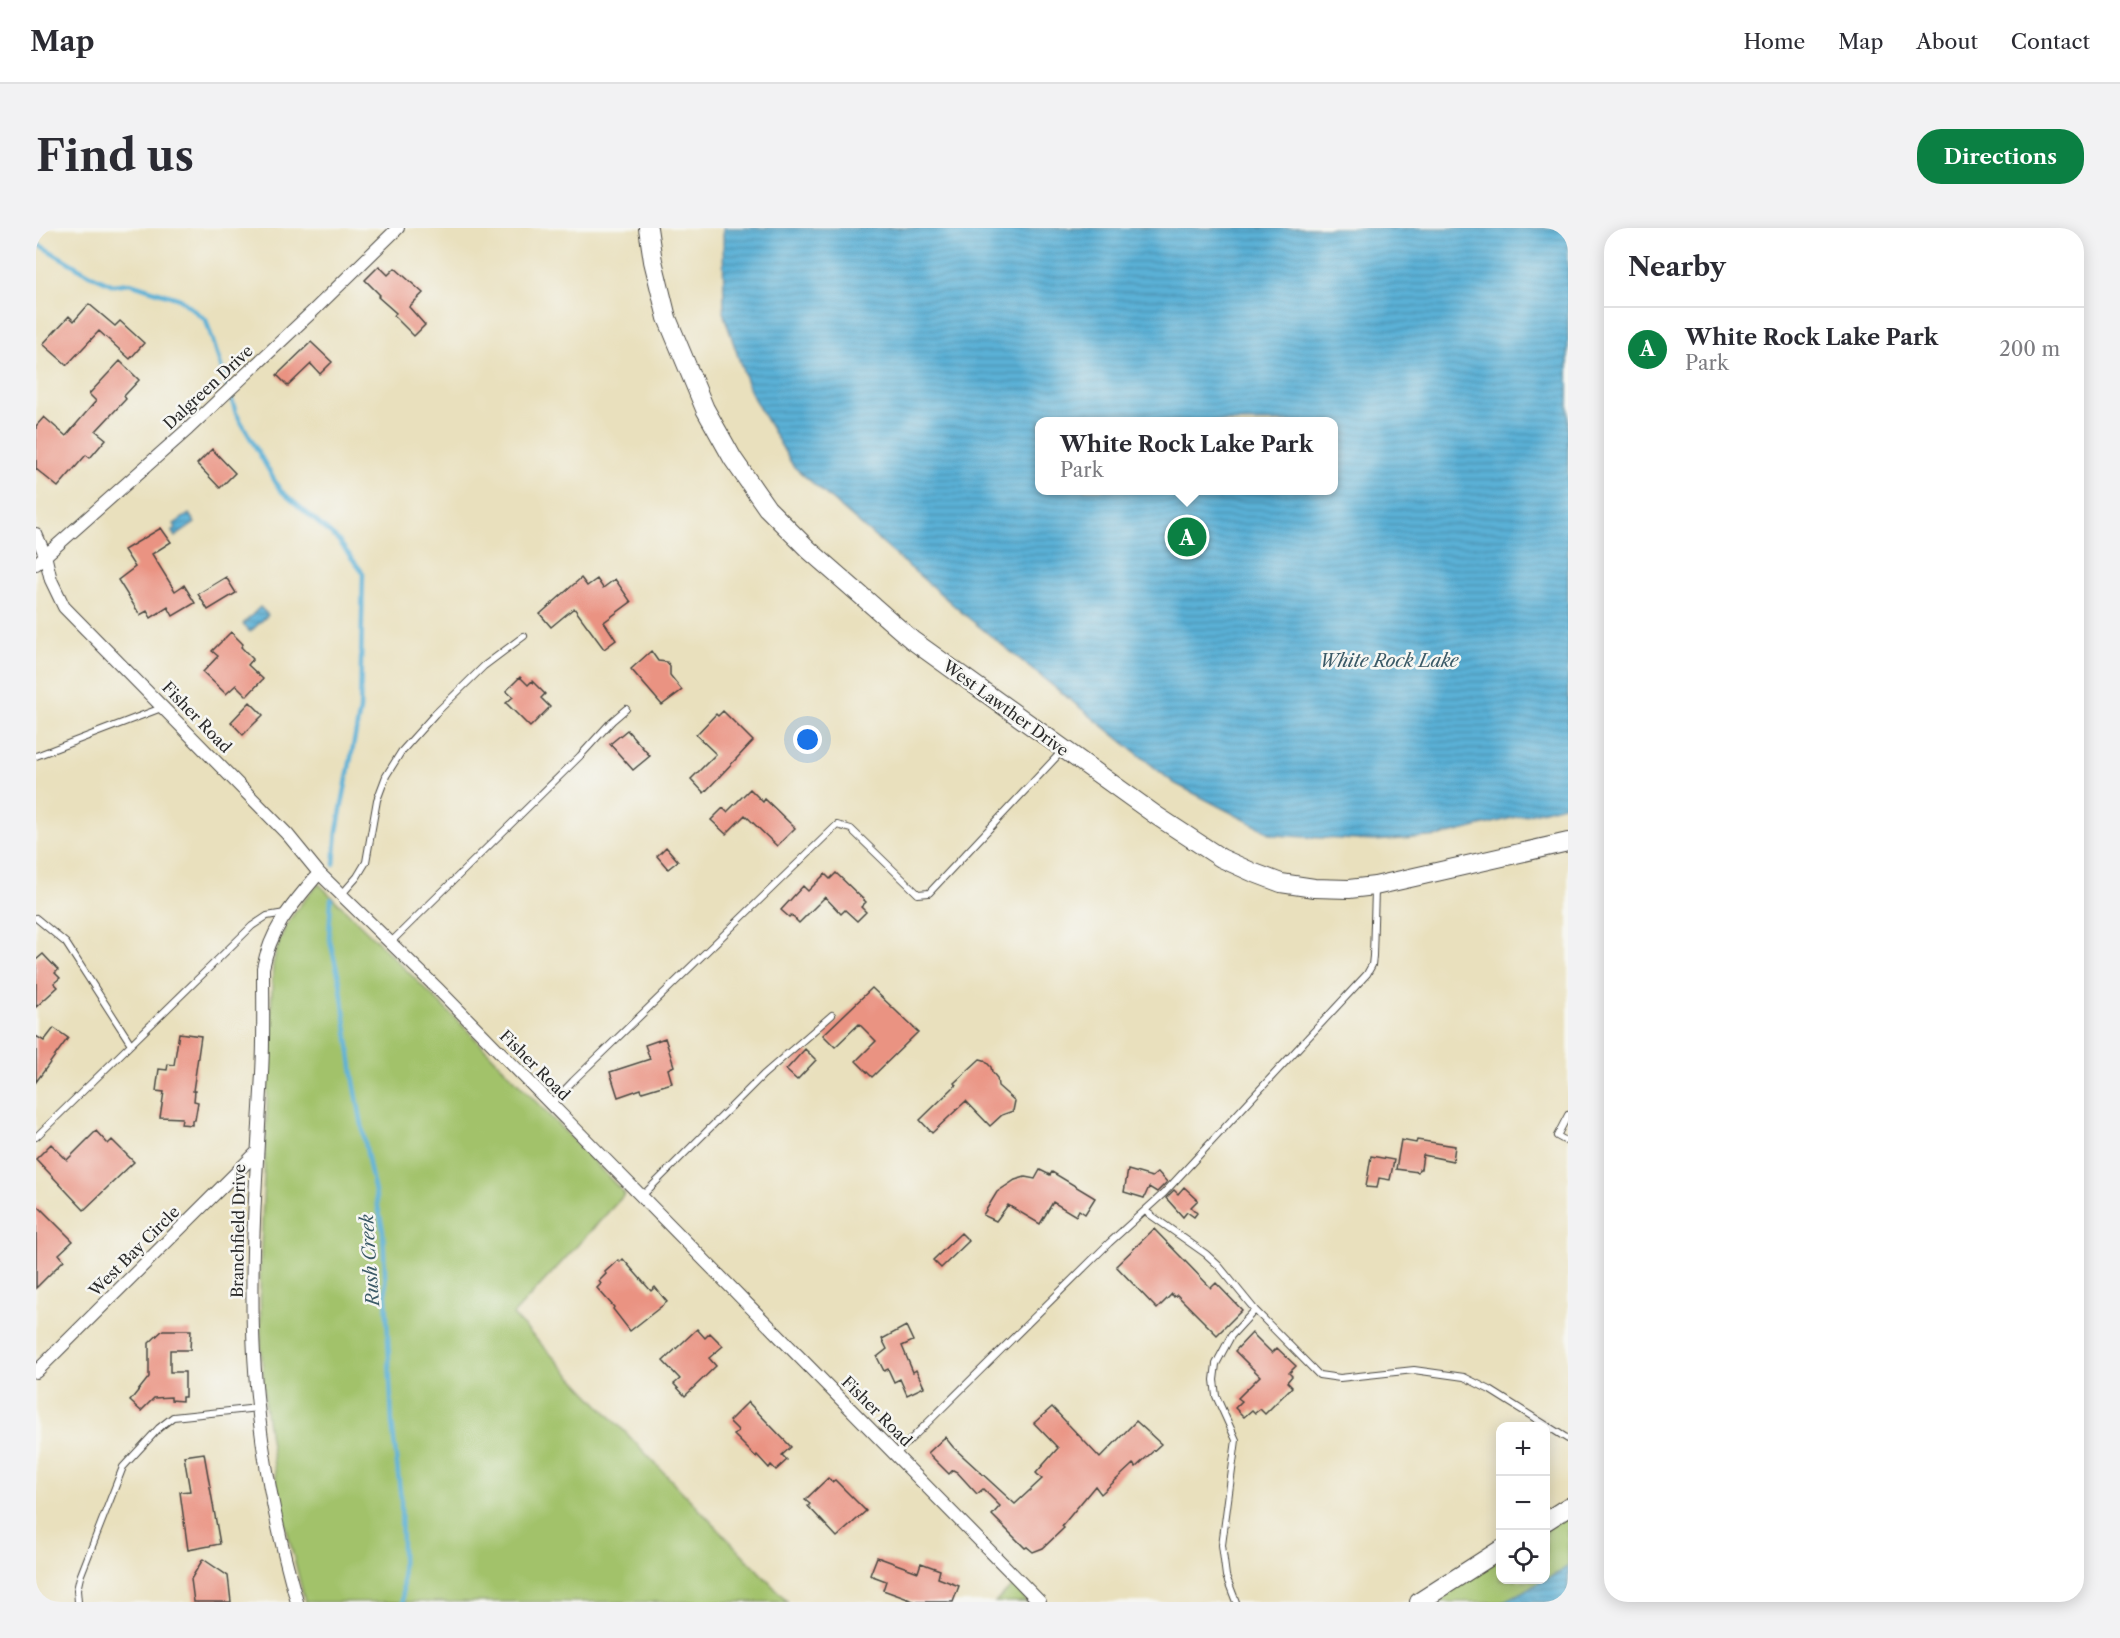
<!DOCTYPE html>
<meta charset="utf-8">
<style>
body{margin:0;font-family:"Libre Caslon Text",serif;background:#f2f2f3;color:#2b2b33}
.controls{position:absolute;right:18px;bottom:18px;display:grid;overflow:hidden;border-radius:12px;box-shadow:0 3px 15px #0003}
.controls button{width:54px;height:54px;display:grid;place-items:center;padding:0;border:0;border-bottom:2px solid #e1e1e2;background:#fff;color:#2b2b33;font:30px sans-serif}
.you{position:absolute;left:772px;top:512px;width:21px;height:21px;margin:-15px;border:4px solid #fff;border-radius:50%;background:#1a73e8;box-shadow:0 0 0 9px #1a73e833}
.badge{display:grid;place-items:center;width:39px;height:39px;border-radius:50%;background:#0b8043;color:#fff;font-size:20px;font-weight:700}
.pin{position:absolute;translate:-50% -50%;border:3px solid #fff;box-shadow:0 2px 6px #0006}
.popup{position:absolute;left:999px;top:189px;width:303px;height:78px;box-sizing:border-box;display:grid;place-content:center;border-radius:12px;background:#fff;filter:drop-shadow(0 2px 4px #0005);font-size:20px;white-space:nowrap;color:#7c7c81}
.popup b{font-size:22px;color:#2b2b33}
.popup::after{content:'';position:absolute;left:50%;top:100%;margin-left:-12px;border:12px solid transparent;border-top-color:#fff}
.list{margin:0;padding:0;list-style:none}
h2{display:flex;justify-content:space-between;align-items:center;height:78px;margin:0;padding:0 24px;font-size:26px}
h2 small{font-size:20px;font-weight:400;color:#7c7c81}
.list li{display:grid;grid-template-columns:39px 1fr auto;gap:18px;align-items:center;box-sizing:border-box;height:84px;padding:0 24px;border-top:2px solid #e1e1e2}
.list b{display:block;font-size:22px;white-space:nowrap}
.list p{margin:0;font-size:20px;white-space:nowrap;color:#7c7c81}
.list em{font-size:20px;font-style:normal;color:#7c7c81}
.icon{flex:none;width:33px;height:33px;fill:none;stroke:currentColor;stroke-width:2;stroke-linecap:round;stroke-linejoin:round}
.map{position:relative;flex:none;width:1532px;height:1374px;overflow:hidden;border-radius:24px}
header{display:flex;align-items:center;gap:36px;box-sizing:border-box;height:84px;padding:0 30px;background:#fff;border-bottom:2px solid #e1e1e2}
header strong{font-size:28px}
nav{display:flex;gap:33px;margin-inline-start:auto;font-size:21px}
.intro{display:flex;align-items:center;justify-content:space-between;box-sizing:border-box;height:144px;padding:0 36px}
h1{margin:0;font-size:42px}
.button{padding:15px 27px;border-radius:24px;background:#0b8043;color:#fff;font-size:21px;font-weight:700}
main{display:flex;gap:36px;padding:0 36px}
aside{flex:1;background:#fff;border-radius:24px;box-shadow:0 3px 15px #0003}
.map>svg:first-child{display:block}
.park{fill:#a2c26b;stroke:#66764b;stroke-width:1.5}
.water{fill:url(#water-rules);stroke:#426e80;stroke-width:1.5;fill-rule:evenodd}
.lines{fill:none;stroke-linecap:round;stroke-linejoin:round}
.stream{stroke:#5ab0d6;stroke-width:4.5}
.building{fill:#ea9382}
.lane-casing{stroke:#484641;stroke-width:8}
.street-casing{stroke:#484641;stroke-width:14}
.secondary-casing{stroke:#484641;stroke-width:20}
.lane{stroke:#fff;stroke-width:6}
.street{stroke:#fff;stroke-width:12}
.secondary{stroke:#fff;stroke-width:18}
.labels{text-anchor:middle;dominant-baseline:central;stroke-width:5;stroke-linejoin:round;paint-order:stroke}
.street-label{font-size:16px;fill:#2b2b2b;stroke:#f6f6f2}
.water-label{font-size:18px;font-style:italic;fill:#3b5a67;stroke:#f6f6f2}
</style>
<header>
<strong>Map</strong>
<nav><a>Home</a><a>Map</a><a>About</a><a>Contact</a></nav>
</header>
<div class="intro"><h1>Find us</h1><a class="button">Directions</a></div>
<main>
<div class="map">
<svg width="1532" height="1374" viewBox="0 0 1532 1374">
<defs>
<pattern id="water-rules" width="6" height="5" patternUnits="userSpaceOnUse" patternTransform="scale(1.5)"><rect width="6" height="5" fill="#5ab0d6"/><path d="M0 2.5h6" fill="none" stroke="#4b8fae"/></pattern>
</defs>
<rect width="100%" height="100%" fill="#f6f6f2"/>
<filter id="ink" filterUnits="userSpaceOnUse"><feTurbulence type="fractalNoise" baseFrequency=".0167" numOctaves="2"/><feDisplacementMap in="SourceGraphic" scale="12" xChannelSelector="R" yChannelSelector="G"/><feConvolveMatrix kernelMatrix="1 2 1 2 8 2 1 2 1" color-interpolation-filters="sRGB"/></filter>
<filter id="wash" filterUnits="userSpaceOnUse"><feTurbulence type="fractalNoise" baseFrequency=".008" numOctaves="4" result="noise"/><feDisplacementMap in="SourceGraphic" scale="24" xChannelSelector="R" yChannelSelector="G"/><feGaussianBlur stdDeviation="1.35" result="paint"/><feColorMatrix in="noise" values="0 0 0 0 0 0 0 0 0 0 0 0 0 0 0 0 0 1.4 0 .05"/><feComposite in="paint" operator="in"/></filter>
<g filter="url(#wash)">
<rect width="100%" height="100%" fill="#e9e0bd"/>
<path class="park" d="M283 656 430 801 589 966 477 1087 752 1374H269L243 1270 229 1178 225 1115 224 1045 237 737C244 701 258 682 283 656Z
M1532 1286V1374H1397L1464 1331V1352H1510V1301Z
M977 1358 992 1374H959Z"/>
<path class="water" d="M687 0H1532V576L1405 608 1338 613 1238 607 1138 555 930 388 757 238 714 164 688 87ZM1004 194H1298V262H1004Z
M153 286 159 295 139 309 136 304 140 300 138 296Z
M224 379 232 387 214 404 207 396Z
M1532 1338V1374H1467L1524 1344Z"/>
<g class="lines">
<path class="stream" d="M0 15 51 45 77 57 94 55 144 71 170 92 200 185 244 262 302 312 327 345 324 482 301 603 298 636
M295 671 293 709 304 754 318 853 333 936 347 1002 356 1195 365 1271 367 1374"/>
</g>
<g id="blocks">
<path class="building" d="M343 38 352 47 359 40 387 65 373 79 389 97 378 108 358 88 360 85 342 69 344 67 329 52Z
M53 76 79 98 84 93 108 115 94 131 63 103 31 137 7 116 33 88 38 93Z
M275 114 296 134 284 146 275 136 252 158 241 147Z
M84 133 103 152 88 168 90 171 60 203 70 211 54 230 50 227 22 259 0 241V198L8 189 30 208 60 173 53 166Z
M176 221 199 245 184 260 161 236Z
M125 300 135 314 116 326 139 363 148 357 159 375 137 388 132 379 115 390 111 383 104 387 82 352 99 339 88 322Z
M190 349 200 365 172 382 162 366Z
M545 350 551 358 561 351 567 360 579 351 595 374 568 394 580 412 568 421 538 380 515 399 504 386Z
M195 404 207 416 205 419 217 431 212 437 227 451 211 468 200 457 190 466 167 444 182 428 176 423Z
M615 423 622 433 631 434 634 438V447L646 462 626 477 595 441Z
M484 449 492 457 496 453 509 466 505 470 514 479 494 499 470 475 477 469 470 463Z
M214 474 227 487 207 507 195 494Z
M687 483 717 513 668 565 655 551 680 526 660 507 680 486 682 488Z
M591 502 614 528 597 542 574 516Z
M714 561 727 574 729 571 759 600 741 618 709 587 690 606 675 592 687 580 691 584Z
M630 619 642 633 632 641 621 628Z
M800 645 830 674 825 679 830 684 821 693 809 682 805 686 789 669 763 695 755 687 753 689 745 682 767 658 772 663 789 646 794 651Z
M7 726 22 742 19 745 24 750 18 755 22 759 0 779V732Z
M836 760 882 804 836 849 820 833 840 813 823 796 799 819 787 807Z
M18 800 32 810 0 854V808L8 813Z
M143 805 165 808 157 863H159L158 873 162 874 159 892H156V897L145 896 146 890 124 889 128 864 120 863 123 841 131 842 132 836 138 837Z
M629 810 638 838 632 841 636 855 606 864 605 861 582 869 574 844 614 831 609 817Z
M769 821 780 832 761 852 750 842Z
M944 831 948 832 955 839 956 844 961 850 962 858 979 873 977 883 966 887 954 898 930 873 896 905 884 892 920 857 918 855Z
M60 903 72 916 76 912 98 934 48 982 0 931 15 916 31 932Z
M1365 912 1380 915 1381 912 1419 918 1417 933 1387 927 1385 941H1383L1382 944 1360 941Z
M1335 928 1358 932 1354 952 1343 950 1341 960 1330 959Z
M1004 942 1014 947 1016 944 1059 970 1049 986 1043 982 1040 988 1017 974 1004 996 972 977 960 993 947 987 961 964 979 952 989 949 999 951Z
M1092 942 1116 949 1122 944 1131 954 1121 964 1113 959 1108 970 1088 964Z
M1148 959 1162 972 1155 979 1161 985 1158 989 1151 984 1147 989 1130 970 1138 962 1142 966Z
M0 976 37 1013 23 1026 28 1032 0 1060Z
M1118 1001 1175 1060 1180 1055 1206 1082 1181 1107 1141 1067 1138 1069 1136 1066 1121 1081 1080 1038Z
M925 1005 933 1013 905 1040 897 1032Z
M587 1031 615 1063 619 1059 631 1074 594 1103 577 1081 578 1079 561 1060 565 1056 563 1053 570 1046 569 1044 582 1032 584 1034Z
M870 1098 877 1113 866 1118 877 1144 880 1142 888 1159 871 1167 864 1151 858 1154 852 1141 848 1143 841 1129 851 1121 846 1111Z
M661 1101 669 1110 674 1105 687 1118 673 1130 680 1138 649 1168 638 1156 644 1151 627 1133Z
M127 1102H155L154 1122H134V1144H149V1169H146V1173L135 1172V1169L118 1170 105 1183 94 1173 113 1149V1115Z
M1216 1105 1236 1125 1241 1120 1260 1138 1253 1145 1256 1148 1251 1154 1256 1159 1229 1186 1224 1181 1219 1185 1216 1182 1208 1189 1199 1180 1206 1173 1202 1170 1224 1148 1199 1123Z
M712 1174 755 1219 746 1227 751 1232 740 1242 735 1237 733 1240 721 1227 720 1229 698 1207 702 1203 701 1201 693 1193Z
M1016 1179 1064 1230 1100 1193 1125 1216 1100 1239 1097 1236 1065 1266 1059 1258 1026 1298 1028 1300 1007 1320 997 1324 991 1319 989 1320 956 1287 964 1278 947 1261 941 1266 921 1244 917 1242 913 1246 892 1225 909 1209 917 1219 979 1276 1006 1251 1000 1245 1022 1220 998 1195Z
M168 1225 184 1316 152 1322 144 1264 154 1263 148 1228Z
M792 1250 796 1254 799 1252 830 1283 801 1309 772 1278 774 1276 769 1272Z
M841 1329 882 1344 885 1335 904 1342 902 1350 923 1358 917 1374H880L847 1362 850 1353 834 1347Z
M167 1331 192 1348 195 1374H158L155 1351Z"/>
</g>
</g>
<g filter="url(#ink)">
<use href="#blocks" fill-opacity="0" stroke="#484641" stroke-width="1.5"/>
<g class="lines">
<defs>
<path id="lane" d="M0 528 128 479
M306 666 321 649 330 634 341 572 350 548 365 524 399 486 448 438 488 408
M0 690 30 715 95 816
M355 714 544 528 576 493 590 481
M515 876 537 853 801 597 815 601 882 666 893 665 1027 522
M1532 887 1521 908 1532 914
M0 909 216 698 231 688 249 685
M605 969 727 847 796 787
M1109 983 1170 1026 1183 1038 1219 1082
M860 1226 1073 1015 1128 965 1331 746 1336 737 1337 728 1339 662
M42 1374 41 1362 44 1349 87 1239 123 1200 137 1189 222 1180
M1200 1374 1190 1348 1186 1317 1200 1212 1180 1168 1178 1152 1180 1136 1195 1108 1219 1082 1283 1147 1304 1150 1378 1142 1428 1149 1454 1162 1532 1211"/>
<path id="street" d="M0 306 9 327 15 352 28 379 252 607 283 645 402 761 1004 1374
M0 336 152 201 276 84 362 0
M0 1144 220 925
M261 1374C238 1293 222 1211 218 1127 213 1033 221 939 226 845 228 810 227 775 227 740 235 699 257 676 283 645"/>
<path id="secondary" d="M612 0 617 33 631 90 669 181 697 231 731 280 773 322 876 412 1121 588 1185 630 1216 644 1245 655 1278 660 1313 661 1339 658 1532 614
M1510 1293 1532 1279
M1383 1374 1464 1322"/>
</defs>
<use href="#lane" class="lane-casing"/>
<use href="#street" class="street-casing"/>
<use href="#secondary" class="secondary-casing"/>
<use href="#lane" class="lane"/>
<use href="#street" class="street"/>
<use href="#secondary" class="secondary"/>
</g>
</g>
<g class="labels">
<g class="street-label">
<text transform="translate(172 159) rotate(-43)">Dalgreen Drive</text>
<text transform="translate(970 480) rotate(36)">West Lawther Drive</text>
<text transform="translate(161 489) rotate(46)">Fisher Road</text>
<text transform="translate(499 837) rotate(45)">Fisher Road</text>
<text transform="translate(202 1003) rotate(-89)">Branchfield Drive</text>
<text transform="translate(98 1023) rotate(-45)">West Bay Circle</text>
<text transform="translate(841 1183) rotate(45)">Fisher Road</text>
</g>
<g class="water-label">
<text x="1353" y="433">White Rock Lake</text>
<text transform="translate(334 1032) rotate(-94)">Rush Creek</text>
</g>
</g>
</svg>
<div class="controls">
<button>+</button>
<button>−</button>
<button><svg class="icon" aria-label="locate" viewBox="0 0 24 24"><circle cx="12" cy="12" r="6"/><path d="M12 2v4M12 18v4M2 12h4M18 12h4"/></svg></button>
</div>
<div class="you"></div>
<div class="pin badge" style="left:1151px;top:309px">A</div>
<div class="popup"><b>White Rock Lake Park</b>Park</div>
</div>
<aside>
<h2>Nearby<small></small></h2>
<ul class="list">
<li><span class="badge">A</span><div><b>White Rock Lake Park</b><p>Park</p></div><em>200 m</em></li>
</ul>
</aside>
</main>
